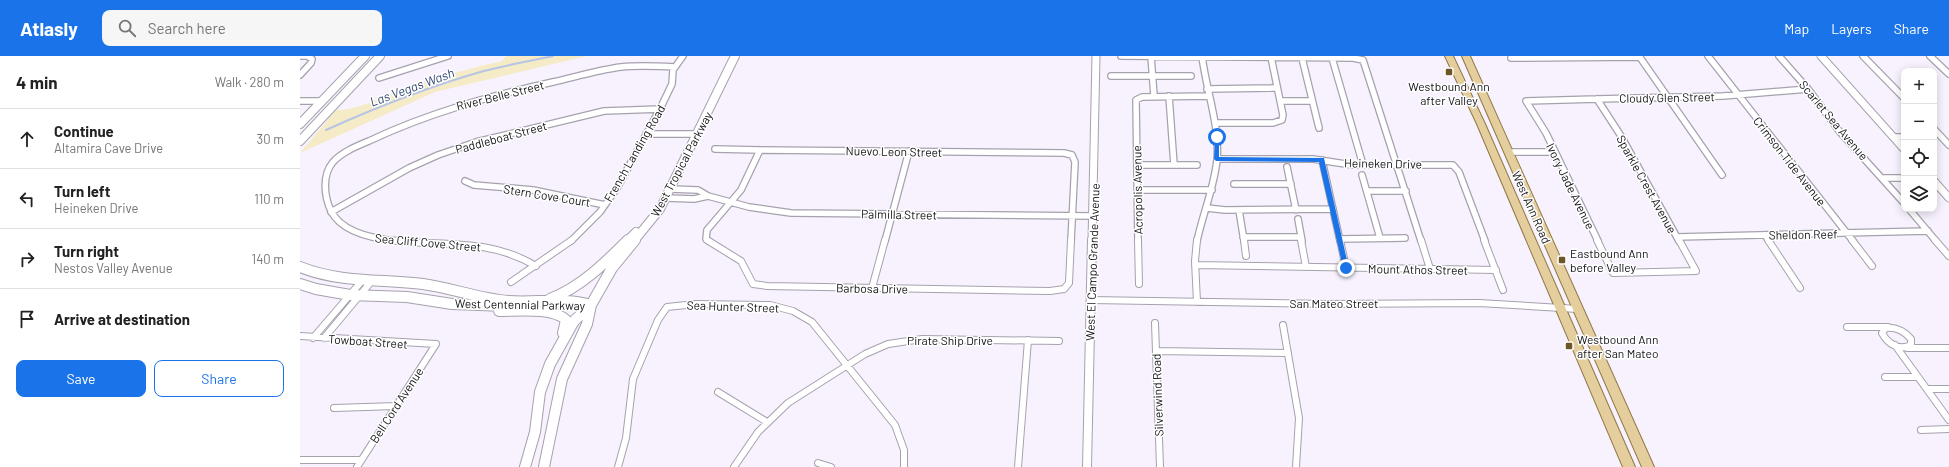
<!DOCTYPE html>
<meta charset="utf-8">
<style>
body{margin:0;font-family:Barlow,sans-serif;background:#f6f6f6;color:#222}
.controls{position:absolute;right:12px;top:12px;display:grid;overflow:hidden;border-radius:8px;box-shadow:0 2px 10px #0003}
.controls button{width:36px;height:36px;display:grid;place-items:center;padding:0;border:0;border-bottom:1px solid #e0e0e0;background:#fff;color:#222;font:20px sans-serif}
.stop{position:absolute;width:12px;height:12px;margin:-9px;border:3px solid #1a73e8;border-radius:50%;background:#fff}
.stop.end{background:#1a73e8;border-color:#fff;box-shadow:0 1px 4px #0008}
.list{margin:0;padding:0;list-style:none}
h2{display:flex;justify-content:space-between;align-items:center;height:52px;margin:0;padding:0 16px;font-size:17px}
h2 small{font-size:13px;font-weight:400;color:#767676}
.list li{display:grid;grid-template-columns:26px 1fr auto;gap:12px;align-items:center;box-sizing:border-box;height:60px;padding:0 16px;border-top:1px solid #e0e0e0}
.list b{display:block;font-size:15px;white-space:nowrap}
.list p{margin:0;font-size:13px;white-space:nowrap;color:#767676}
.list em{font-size:13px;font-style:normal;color:#767676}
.actions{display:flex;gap:8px;padding:12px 16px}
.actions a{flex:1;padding:9px 0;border:1px solid #1a73e8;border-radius:8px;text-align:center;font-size:14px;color:#1a73e8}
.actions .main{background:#1a73e8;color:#fff}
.icon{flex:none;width:22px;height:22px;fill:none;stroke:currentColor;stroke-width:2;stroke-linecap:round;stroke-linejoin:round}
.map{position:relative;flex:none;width:1649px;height:411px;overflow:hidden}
header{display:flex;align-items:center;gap:24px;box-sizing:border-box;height:56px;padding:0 20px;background:#1a73e8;color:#fff}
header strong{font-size:19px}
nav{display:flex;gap:22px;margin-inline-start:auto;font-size:14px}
.search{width:280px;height:36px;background:#f6f6f6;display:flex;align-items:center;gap:10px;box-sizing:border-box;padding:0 14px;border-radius:8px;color:#767676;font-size:15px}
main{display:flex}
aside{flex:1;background:#fff}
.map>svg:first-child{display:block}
.sand{fill:#f5ebc6}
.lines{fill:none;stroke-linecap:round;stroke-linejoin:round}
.stream{stroke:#b6c5e4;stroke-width:2}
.minor-far1-casing{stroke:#a6a2ad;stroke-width:8}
.minor-casing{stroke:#a6a2ad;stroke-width:8}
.tertiary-far1-casing{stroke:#a6a2ad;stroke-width:9}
.tertiary-casing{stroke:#a6a2ad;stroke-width:10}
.secondary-far1-casing{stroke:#a6a2ad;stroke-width:10}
.secondary-casing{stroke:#a6a2ad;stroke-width:12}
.primary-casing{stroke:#907744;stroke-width:2}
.minor-far1{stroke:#fff;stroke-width:5.5}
.minor{stroke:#fff;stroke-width:6}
.tertiary-far1{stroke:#fff;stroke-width:7}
.tertiary{stroke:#fff;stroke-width:8}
.secondary-far1{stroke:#fff;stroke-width:8}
.secondary{stroke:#fff;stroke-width:10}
.primary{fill:#e5ce9e;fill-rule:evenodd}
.route{fill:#1a73e8}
.poi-dot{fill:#6d5727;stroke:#fff;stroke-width:1.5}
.labels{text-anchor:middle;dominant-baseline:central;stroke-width:3;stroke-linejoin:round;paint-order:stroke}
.poi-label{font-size:12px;fill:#131216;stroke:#fff;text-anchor:start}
.street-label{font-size:12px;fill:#131216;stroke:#fff}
.water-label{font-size:13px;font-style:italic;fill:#354a75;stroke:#fff}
</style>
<header>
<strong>Atlasly</strong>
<div class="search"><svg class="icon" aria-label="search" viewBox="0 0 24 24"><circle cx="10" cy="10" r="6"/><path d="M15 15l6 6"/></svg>Search here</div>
<nav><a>Map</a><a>Layers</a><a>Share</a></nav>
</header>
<main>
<aside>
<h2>4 min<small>Walk · 280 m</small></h2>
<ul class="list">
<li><svg class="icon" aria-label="ahead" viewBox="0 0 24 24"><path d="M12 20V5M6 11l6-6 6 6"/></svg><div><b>Continue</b><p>Altamira Cave Drive</p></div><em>30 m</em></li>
<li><svg class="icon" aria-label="left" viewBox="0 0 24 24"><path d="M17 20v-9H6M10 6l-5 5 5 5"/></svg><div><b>Turn left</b><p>Heineken Drive</p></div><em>110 m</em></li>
<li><svg class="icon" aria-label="right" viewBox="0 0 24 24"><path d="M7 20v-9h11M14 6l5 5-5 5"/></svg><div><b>Turn right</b><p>Nestos Valley Avenue</p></div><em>140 m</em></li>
<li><svg class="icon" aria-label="arrive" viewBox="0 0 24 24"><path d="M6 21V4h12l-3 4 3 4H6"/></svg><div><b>Arrive at destination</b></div></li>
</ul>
<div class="actions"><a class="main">Save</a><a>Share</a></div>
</aside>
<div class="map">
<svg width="1649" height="411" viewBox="0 0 1649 411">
<rect width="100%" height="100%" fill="#f7f2fe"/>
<path class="sand" d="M206 0H287L135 36 0 97 36 54C60 54 81 41 103 33 136 21 169 13 202 5Z"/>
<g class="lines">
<path class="stream" d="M26 74C77 51 130 30 184 15 207 9 230 5 253 0"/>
<defs>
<path id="minor-far1" d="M0 0H7L12 3 11 7 0 19
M821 0 1053 2 1063 4 1121 185
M851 0 854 40
M1339 0 1422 119
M1408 0 1553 185
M1479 0 1508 33 1540 76 1604 147
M1563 0 1604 42
M1630 0 1649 18
M1002 2 1019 72
M1032 2 1063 109
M1211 2 1340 1
M811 20H891
M79 22 148 0
M907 33 977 32
M869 40 874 109
M1297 43 1321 80 1379 185
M1297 43 1226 45 1246 77 1298 185
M1297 43 1423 40 1508 33
M0 45H22
M980 45H1012
M915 67H973L982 64 983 59 971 1
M1634 73 1649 89
M346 78H398
M1593 81H1604
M415 93 460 94
M460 94 764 97 772 99 775 106 771 185
M1208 96H1253
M917 103H1013L1052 109H1153L1159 116 1185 185
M1022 104 1040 185
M837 109H897
M987 111 996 154
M1062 119 1080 182
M1584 122H1604
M165 125 174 129 233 134 305 149
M934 128H991
M370 133 398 134 408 140 449 151 491 157 793 160
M838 134H912
M1067 135H1106
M366 142 394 143 408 140
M907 152 925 154 1033 153
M1609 153 1636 185
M939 154 944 185
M31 156 109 112 138 99 176 86 304 55 360 53
M998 163 1002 185
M1465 179 1469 185
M943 181H1001
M1377 181 1628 175
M1040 183 1105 182
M98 185C75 183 42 177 31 155 24 140 22 119 33 106 42 96 57 90 69 85 128 57 190 40 253 26 275 21 298 14 321 11 339 9 357 10 375 11
M271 185 300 156 317 132 360 53 372 28 373 14 383 0
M409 185 406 183 407 174 441 134 460 94
M585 185 609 95
M838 185 836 44 842 41 909 40
M897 185C903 157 914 132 917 104 920 69 906 34 902 0"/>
<path id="minor" d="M88 184C141 191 187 181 236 210
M407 184 441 205 453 228 467 230 750 235 764 233 769 227 771 184
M838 184 839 228
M944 184 946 200
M1001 184 1006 211
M1040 184 1046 212
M1121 184 1130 213
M1184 184 1203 234
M1297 184 1313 217 1396 215 1379 184
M1468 184 1500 232
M1552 184 1572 210
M1635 184 1649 200
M895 209 1196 214
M211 226 272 184
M572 232 585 184
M791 244 1027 248 1179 247 1278 253
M897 246 895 205 897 184
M855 267 860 411
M983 269 999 362 996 411
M1547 271H1588
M1586 272C1597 271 1604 275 1611 283V289C1599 295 1588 288 1582 277Z
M0 280 136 288
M13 282 61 226
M24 282 70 227
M1595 289 1649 364
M1607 292H1649
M856 295 988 297
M1585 321H1617
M1627 333H1649
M418 336 467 366
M34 352 96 350
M1621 374 1649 373
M0 404H61
M518 407 531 411
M57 411 136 288
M318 411 326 382 333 323 358 264 367 251 396 248 470 249 493 255 512 266 595 369 604 394V411
M434 411 458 376 488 347 565 298 588 288 622 283 759 285
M718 411 728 284"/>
<path id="tertiary-far1" d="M1521 0 1604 93
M1634 125 1649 142
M792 185 796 0"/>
<path id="tertiary" d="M787 411 792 184"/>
<path id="secondary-far1" d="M0 68 65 0
M0 85 80 0
M327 185 336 176
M334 185 360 153 435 0"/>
<path id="secondary" d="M0 211C40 227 81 223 123 228 152 232 180 243 209 245 236 247 266 241 291 249
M0 228 16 233 50 239 107 241 152 248 206 250
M250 243C281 231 305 207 328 184
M199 255C217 255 253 251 266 264L263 277
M225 411 235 376 240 336 250 308 274 265 291 249 312 212 335 184
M244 411 262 323 287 268 291 249"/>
<path id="primary" d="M1145 0H1153L1185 68 1335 411H1323L1177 68Z
M1162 0H1170L1354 411H1342Z"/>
</defs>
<use href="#minor-far1" class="minor-far1-casing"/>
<use href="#minor" class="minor-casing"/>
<use href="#tertiary-far1" class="tertiary-far1-casing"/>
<use href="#tertiary" class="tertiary-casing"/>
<use href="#secondary-far1" class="secondary-far1-casing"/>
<use href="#secondary" class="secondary-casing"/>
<use href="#primary" class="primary-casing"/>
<use href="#minor-far1" class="minor-far1"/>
<use href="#minor" class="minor"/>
<use href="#tertiary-far1" class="tertiary-far1"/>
<use href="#tertiary" class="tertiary"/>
<use href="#secondary-far1" class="secondary-far1"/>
<use href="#secondary" class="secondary"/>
<use href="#primary" class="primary"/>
</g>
<path class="route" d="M915 80 919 81V101L1024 102 1049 213H1044L1043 212 1019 106 916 105 914 103Z"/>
<g class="poi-dot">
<rect x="1145" y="12" width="8" height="8" rx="2"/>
<rect x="1258" y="200" width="8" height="8" rx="2"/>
<rect x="1265" y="286" width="8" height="8" rx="2"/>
</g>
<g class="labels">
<g class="poi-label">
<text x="1149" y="30" text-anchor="middle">Westbound Ann<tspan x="1149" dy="14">after Valley</tspan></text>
<text x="1270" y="197">Eastbound Ann<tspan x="1270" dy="14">before Valley</tspan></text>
<text x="1277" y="283">Westbound Ann<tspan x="1277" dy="14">after San Mateo</tspan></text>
</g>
<g class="street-label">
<text transform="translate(200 39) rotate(-14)">River Belle Street</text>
<text transform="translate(1367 41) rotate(-1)">Cloudy Glen Street</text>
<text transform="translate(1534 64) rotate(50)">Scarlet Sea Avenue</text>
<text transform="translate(201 81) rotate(-15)">Paddleboat Street</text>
<text transform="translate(594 95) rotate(1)">Nuevo Leon Street</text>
<text transform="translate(334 97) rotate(-60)">French Landing Road</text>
<text transform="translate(1490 105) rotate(52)">Crimson Tide Avenue</text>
<text transform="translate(1083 107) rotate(1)">Heineken Drive</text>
<text transform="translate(381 108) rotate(-62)">West Tropical Parkway</text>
<text transform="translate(1347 128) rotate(61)">Sparkle Crest Avenue</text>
<text transform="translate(1271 130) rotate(64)">Ivory Jade Avenue</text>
<text transform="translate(837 134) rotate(-91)">Acropolis Avenue</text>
<text transform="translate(247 139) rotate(9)">Stern Cove Court</text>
<text transform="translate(1232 151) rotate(66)">West Ann Road</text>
<text transform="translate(599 158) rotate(1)">Palmilla Street</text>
<text transform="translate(1503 178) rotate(-1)">Sheldon Reef</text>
<text transform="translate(128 186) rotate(5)">Sea Cliff Cove Street</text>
<text transform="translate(792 206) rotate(-88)">West El Campo Grande Avenue</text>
<text transform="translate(1118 213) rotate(1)">Mount Athos Street</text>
<text transform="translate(572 232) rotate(1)">Barbosa Drive</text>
<text x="1034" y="247">San Mateo Street</text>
<text transform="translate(220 248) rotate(1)">West Centennial Parkway</text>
<text transform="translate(433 250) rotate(2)">Sea Hunter Street</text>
<text x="650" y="284">Pirate Ship Drive</text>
<text transform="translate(68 285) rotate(4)">Towboat Street</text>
<text transform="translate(857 339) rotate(-92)">Silverwind Road</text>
<text transform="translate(96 349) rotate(-57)">Bell Cord Avenue</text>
</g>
<g class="water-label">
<text transform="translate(112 31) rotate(-20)">Las Vegas Wash</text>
</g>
</g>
</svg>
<div class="controls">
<button>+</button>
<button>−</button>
<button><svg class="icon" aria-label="locate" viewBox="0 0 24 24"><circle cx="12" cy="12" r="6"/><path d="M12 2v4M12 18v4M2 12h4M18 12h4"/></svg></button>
<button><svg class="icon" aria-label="layers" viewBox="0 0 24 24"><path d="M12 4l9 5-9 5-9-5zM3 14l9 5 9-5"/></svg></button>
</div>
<div class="stop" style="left:917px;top:81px"></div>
<div class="stop end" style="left:1046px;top:212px"></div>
</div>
</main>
